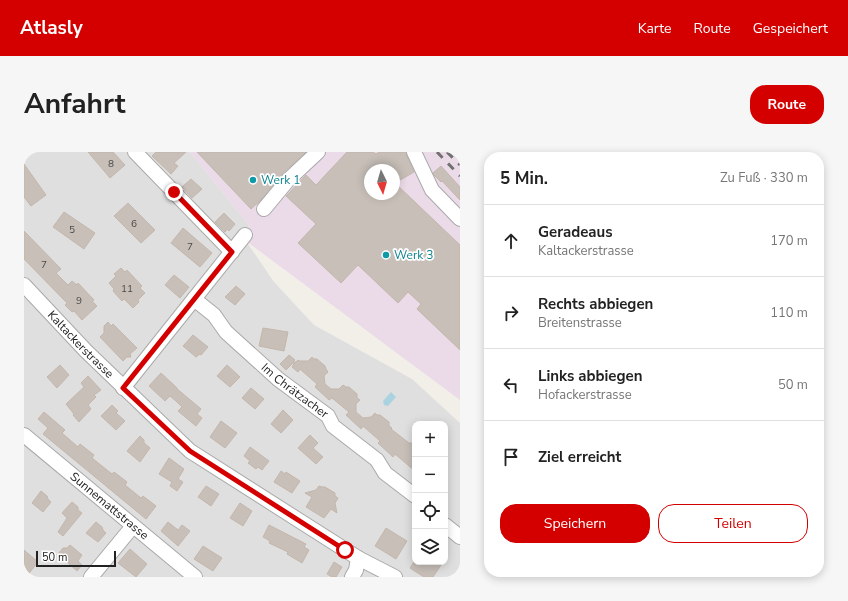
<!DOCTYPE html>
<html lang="de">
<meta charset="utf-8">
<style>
body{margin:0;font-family:"Nunito Sans",sans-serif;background:#f6f6f6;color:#222}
.controls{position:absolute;right:12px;bottom:12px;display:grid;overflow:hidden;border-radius:8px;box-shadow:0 2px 10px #0003}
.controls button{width:36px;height:36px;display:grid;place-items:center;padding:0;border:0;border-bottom:1px solid #e0e0e0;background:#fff;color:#222;font:20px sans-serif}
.compass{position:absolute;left:340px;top:12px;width:36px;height:36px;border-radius:50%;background:#fff;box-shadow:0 2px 10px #0003;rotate:175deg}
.scale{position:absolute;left:12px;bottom:10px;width:80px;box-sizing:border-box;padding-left:4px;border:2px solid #222;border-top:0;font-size:11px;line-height:14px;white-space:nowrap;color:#222;-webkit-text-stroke:3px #fff;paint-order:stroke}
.stop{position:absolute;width:12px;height:12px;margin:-9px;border:3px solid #d40000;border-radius:50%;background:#fff}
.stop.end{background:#d40000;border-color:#fff;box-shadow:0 1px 4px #0008}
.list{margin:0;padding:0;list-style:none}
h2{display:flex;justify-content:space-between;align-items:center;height:52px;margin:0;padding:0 16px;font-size:17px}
h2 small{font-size:13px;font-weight:400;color:#767676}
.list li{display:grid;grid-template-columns:26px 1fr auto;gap:12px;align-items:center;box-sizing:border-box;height:72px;padding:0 16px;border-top:1px solid #e0e0e0}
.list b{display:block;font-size:15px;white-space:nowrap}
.list p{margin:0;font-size:13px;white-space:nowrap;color:#767676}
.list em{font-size:13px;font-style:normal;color:#767676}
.actions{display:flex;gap:8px;padding:12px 16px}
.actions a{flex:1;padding:9px 0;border:1px solid #d40000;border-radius:16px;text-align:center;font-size:14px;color:#d40000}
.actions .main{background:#d40000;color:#fff}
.icon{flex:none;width:22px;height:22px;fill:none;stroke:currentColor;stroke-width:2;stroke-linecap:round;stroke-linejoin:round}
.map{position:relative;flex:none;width:436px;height:425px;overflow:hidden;border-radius:16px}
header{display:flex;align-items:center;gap:24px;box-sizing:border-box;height:56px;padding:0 20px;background:#d40000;color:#fff}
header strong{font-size:19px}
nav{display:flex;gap:22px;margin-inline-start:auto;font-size:14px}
.intro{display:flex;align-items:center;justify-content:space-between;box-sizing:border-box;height:96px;padding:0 24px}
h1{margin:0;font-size:28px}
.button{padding:10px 18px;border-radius:16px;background:#d40000;color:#fff;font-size:14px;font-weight:700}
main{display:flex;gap:24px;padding:0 24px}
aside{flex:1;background:#fff;border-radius:16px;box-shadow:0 2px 10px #0003}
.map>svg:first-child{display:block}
.residential{fill:#e0dfdf;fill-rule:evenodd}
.industrial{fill:#ebdbe8;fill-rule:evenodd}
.water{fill:#aad3df}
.building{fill:#c7bfb8;stroke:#c4b6ab;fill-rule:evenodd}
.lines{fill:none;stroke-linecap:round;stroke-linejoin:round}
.minor-casing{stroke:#a9a9a9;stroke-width:16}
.minor{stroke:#fff;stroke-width:14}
.rail{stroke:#707070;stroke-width:3;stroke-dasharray:8 8;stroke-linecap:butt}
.route{stroke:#d40000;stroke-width:5}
.culture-dot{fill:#0f9aa8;stroke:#fff;stroke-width:1.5}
.labels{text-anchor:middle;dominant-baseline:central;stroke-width:3.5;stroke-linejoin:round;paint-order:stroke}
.number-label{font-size:10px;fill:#4b4948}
.culture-label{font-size:12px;fill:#0d838f;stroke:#fff;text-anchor:start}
.street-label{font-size:12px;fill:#222;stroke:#fff}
</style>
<header>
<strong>Atlasly</strong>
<nav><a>Karte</a><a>Route</a><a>Gespeichert</a></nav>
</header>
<div class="intro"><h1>Anfahrt</h1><a class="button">Route</a></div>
<main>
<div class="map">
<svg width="436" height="425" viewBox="0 0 436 425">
<rect width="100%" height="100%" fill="#f2efe9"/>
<path class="residential" d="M0 0H166L225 73 222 89 250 130 290 173 388 227 436 271V425H0ZM391 272H421V410H391Z"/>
<path class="industrial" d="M166 0H436V248L222 89 225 73ZM346 18H370V42H346Z"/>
<path class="water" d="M367 240 372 245 364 254 360 253 359 249Z"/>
<path class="building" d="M64 0H89L101 13 86 26Z
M132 0H162L150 11 154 14 147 22 128 4Z
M173 0H282L258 22 238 47 227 57Z
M323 0H349L352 2 355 0H381L390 20 371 31 436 93V198L393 157 397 152 384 140 374 151 334 113 317 131 274 91 292 72 262 44 282 23 292 33ZM346 18H370V42H346Z
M0 12 22 43 7 54 0 45Z
M417 14 436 35V48L418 29 417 30 410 23 409 21Z
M167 27 178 37 168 46 158 35Z
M104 51 131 78 117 91 90 64Z
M40 60 71 81 60 97 29 75Z
M200 61 211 72 205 79 203 77 201 80 191 70Z
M159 76 188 101 176 115 147 91Z
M0 79 37 117 32 121 44 133 48 129 53 133 54 131 70 148 68 149 73 154 58 168 50 159 48 160 41 153 43 151 0 107Z
M97 116 101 120 103 118 118 134 116 136 121 141 114 148 115 150 109 156 100 147 98 149 89 139 90 137 85 131 92 124 90 122Z
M150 123 165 135 156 146 141 133Z
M212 134 221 142 211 153 201 145Z
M84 170 87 174 89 172 113 196 106 202 107 205H103L99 209 76 185 80 181V174Z
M239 176 264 180 260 199 235 194Z
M169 183 184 195 177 203 176 202 172 205 159 194Z
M265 203 271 208 269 210H272L274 208 276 209H284L288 205 290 207H293L301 214 302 217 304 220 300 224 301 232 307 237H315L319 233 322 235H325L333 242V246L336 248 332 252V260L339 266 347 265 351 261 353 263H356L365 270V274L368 276 367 277 385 291H388L391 294V319L371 302 369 305 354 291 356 289 339 274 337 277 322 263 325 260 308 246 305 248 291 235 293 232 276 217 274 220 268 215 270 212 269 211 262 218 256 212Z
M36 213 45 223 33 236 23 225Z
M203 213 216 225 206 235 193 224Z
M137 221 153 236H152L177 257 173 262 178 266 172 274 154 259 158 255 152 249 146 244 141 249 125 234Z
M64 224 77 238 70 243 72 245 64 253 67 257 55 270 49 263 50 262 42 252 60 235 57 231Z
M227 236 240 247 231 257 218 246Z
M88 253 94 259 92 261 101 269 92 278 77 264Z
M259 258 269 268 257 281 247 272Z
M20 260 41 278 38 281 54 295 56 292 70 303 68 306 88 322 90 320 103 330 101 333 117 346 119 344 132 354 122 367 19 282 24 276 14 267Z
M197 269 213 281 201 296 186 285Z
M286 283 294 291 289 296 299 305 292 312 274 296Z
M116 284 120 288V291L126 296 116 310 103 299Z
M226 295 245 309 238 318 234 315 232 317 224 311 226 309 220 304Z
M145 306 160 317 154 327 159 330 153 339 146 334 148 330 135 322Z
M257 319 261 322 262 320 276 329 268 341 250 330Z
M182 334 195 342 187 354 174 345Z
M295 334 298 335H301L311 341V344L314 346 311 351 313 361 307 357 300 366 282 355 288 345 281 341 292 338Z
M17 339 23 344 24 347 27 350 19 360 8 351Z
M48 350 54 355V358L58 361 39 384 34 380 43 366 38 361Z
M216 351 228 359 219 374 206 366Z
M72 370 78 375 79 378 82 381 74 390 62 381Z
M144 370 154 378 158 373 166 379 154 394 137 379Z
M245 373 282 392 280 395 285 398 278 411 263 402 264 400 245 391 246 389 239 385Z
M362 376 383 389 372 407 351 394Z
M46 393 58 403 54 409 58 413 53 419 34 402 39 396H43Z
M179 394 198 406 189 419 170 407Z
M106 397 123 412 112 425 94 411Z
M0 398 14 410 2 425H0Z
M310 410 318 415 312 425H308L303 422Z
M390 410H419L409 425H400L386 416Z"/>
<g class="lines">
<defs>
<g id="minor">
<path d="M111 0 208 100"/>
<path d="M390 0 408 38 436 67"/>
<path d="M240 57 264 28 294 0"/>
<path id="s1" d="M0 133 62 199 166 299 334 406 371 425"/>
<path id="s2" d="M170 147 190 163 202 180 254 227 304 264 309 274 353 308 361 321 391 344"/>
<path d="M99 236 221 83"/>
<path id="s3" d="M0 283 171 425"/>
<path d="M421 373 436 385"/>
<path d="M67 425 109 374"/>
<path d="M328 425 332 418 334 406"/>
</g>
</defs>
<use href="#minor" class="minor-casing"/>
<use href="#minor" class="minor"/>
<path class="rail" d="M413 0 436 24
M423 0 436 13"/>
</g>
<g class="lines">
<path class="route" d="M150 40 208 100 99 236 166 299 321 398"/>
</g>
<g class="culture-dot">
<circle cx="229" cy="28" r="4"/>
<circle cx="362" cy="103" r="4"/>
</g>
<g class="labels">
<g class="number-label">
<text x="87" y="12">8</text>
<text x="110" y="72">6</text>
<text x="48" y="78">5</text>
<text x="166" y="95">7</text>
<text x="20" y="113">7</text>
<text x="103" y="137">11</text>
<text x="55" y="149">9</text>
</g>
<g class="culture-label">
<text x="237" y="28">Werk 1</text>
<text x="370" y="103">Werk 3</text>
</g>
<g class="street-label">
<text stroke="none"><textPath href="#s1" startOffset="82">Kaltackerstrasse</textPath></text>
<text stroke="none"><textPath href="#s2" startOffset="137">Im Chrätzacher</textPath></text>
<text stroke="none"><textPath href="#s3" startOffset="111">Sunnemattstrasse</textPath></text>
</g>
</g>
</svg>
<div class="controls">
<button>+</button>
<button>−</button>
<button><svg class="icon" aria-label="locate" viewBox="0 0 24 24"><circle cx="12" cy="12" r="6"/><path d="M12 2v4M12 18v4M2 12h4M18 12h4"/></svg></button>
<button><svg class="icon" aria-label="layers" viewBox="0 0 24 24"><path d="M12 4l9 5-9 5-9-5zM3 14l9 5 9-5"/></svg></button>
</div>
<svg class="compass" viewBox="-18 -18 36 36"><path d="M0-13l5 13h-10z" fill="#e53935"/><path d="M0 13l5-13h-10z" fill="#767676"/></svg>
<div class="scale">50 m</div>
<div class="stop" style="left:321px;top:398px"></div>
<div class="stop end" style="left:150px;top:40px"></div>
</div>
<aside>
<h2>5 Min.<small>Zu Fuß · 330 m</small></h2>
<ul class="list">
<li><svg class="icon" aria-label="ahead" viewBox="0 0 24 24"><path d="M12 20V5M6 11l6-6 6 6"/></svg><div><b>Geradeaus</b><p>Kaltackerstrasse</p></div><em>170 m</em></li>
<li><svg class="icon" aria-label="right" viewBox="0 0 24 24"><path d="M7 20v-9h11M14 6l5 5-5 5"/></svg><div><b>Rechts abbiegen</b><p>Breitenstrasse</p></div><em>110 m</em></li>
<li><svg class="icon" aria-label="left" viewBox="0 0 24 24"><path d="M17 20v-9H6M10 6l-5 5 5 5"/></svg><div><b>Links abbiegen</b><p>Hofackerstrasse</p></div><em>50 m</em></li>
<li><svg class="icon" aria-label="arrive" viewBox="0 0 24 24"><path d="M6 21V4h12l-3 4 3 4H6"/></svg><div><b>Ziel erreicht</b></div></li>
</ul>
<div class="actions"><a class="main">Speichern</a><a>Teilen</a></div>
</aside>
</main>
